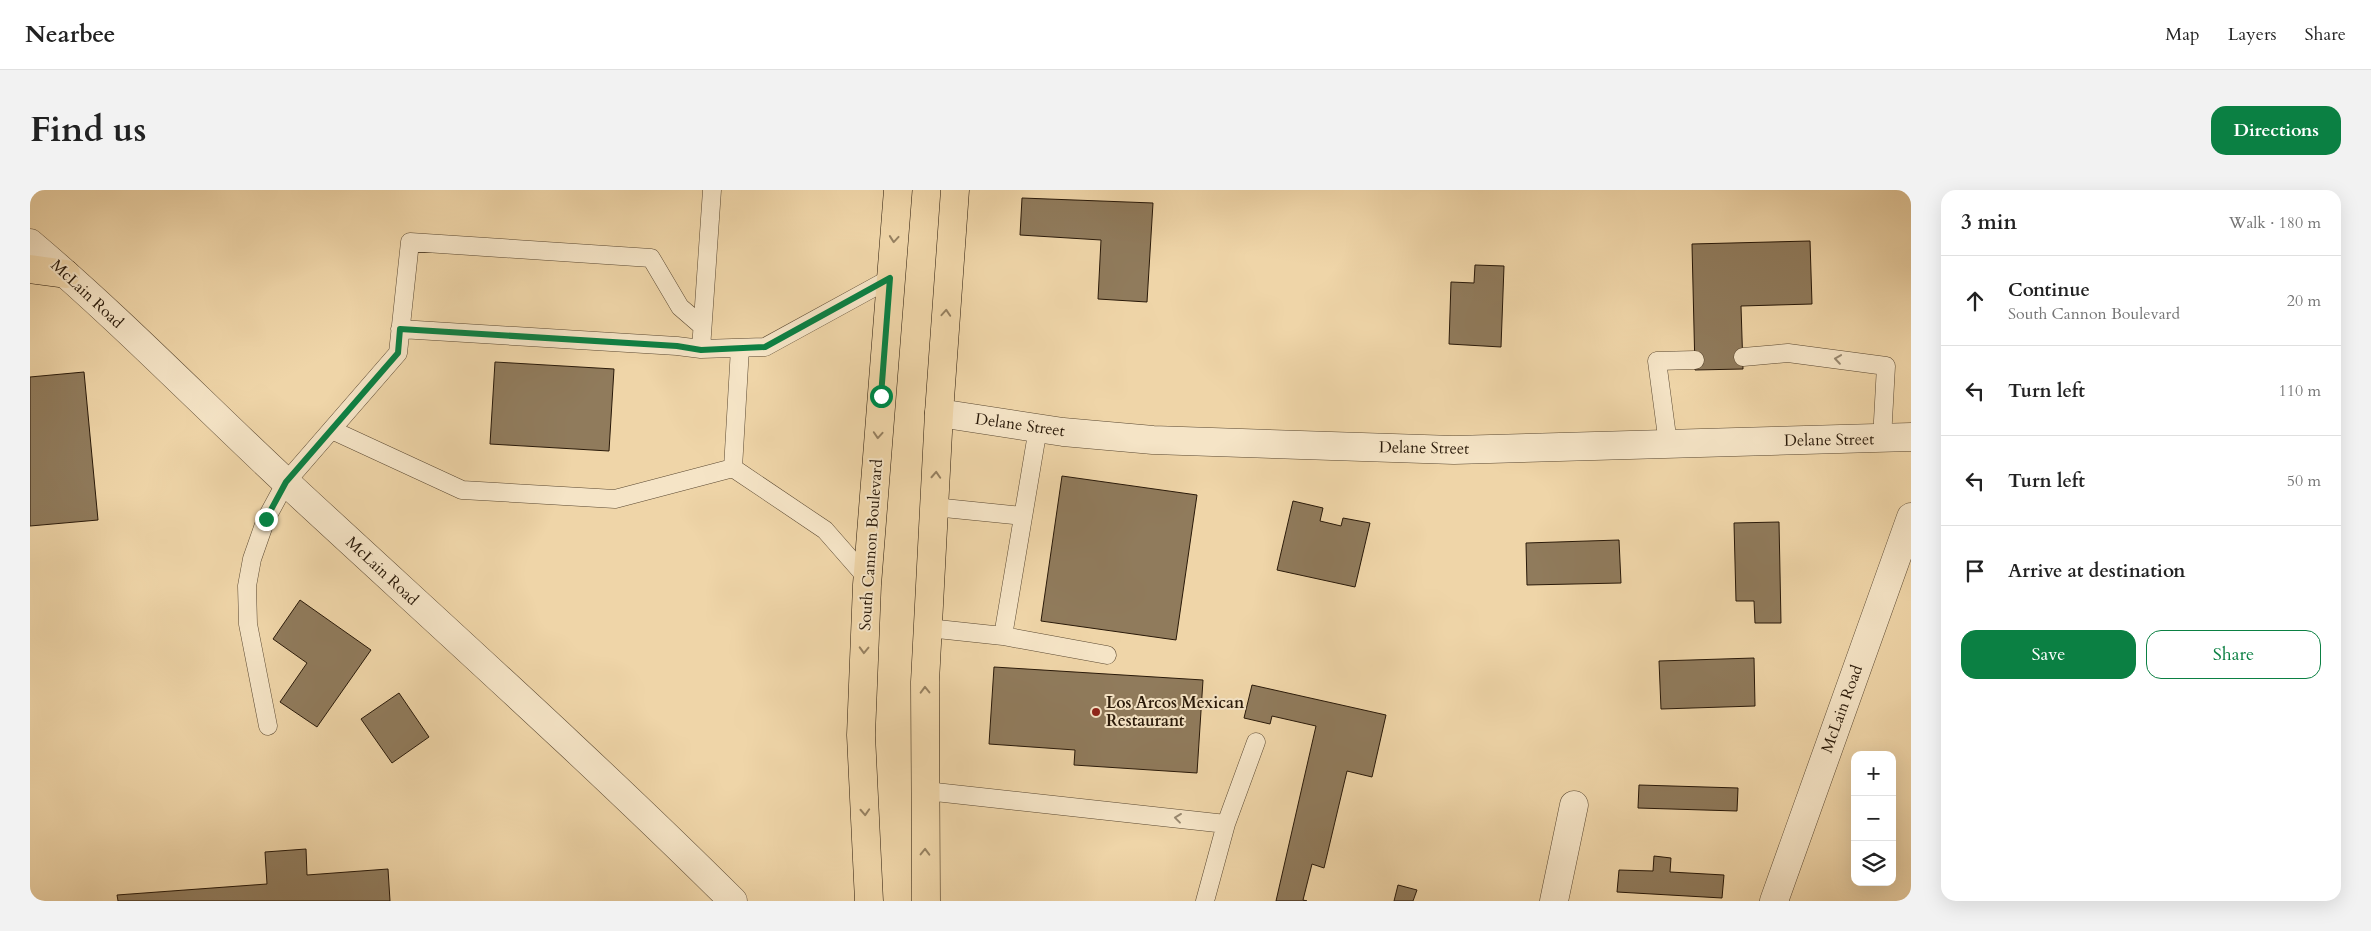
<!DOCTYPE html>
<meta charset="utf-8">
<style>
body{margin:0;font-family:Cardo,serif;background:#f2f2f2;color:#222}
.controls{position:absolute;right:15px;bottom:15px;display:grid;overflow:hidden;border-radius:10px;box-shadow:0 5px 20px #0002}
.controls button{width:45px;height:45px;display:grid;place-items:center;padding:0;border:0;border-bottom:1px solid #e0e0e0;background:#fff;color:#222;font:25px sans-serif}
.stop{position:absolute;width:15px;height:15px;margin:-11px;border:4px solid #0b8043;border-radius:50%;background:#fff}
.stop.end{background:#0b8043;border-color:#fff;box-shadow:0 1px 5px #0008}
.list{margin:0;padding:0;list-style:none}
h2{display:flex;justify-content:space-between;align-items:center;height:65px;margin:0;padding:0 20px;font-size:21px}
h2 small{font-size:16px;font-weight:400;color:#767676}
.list li{display:grid;grid-template-columns:32px 1fr auto;gap:15px;align-items:center;box-sizing:border-box;height:90px;padding:0 20px;border-top:1px solid #e0e0e0}
.list b{display:block;font-size:19px;white-space:nowrap}
.list p{margin:0;font-size:16px;white-space:nowrap;color:#767676}
.list em{font-size:16px;font-style:normal;color:#767676}
.actions{display:flex;gap:10px;padding:15px 20px}
.actions a{flex:1;padding:11px 0;border:1px solid #0b8043;border-radius:15px;text-align:center;font-size:18px;color:#0b8043}
.actions .main{background:#0b8043;color:#fff}
.icon{flex:none;width:28px;height:28px;fill:none;stroke:currentColor;stroke-width:2;stroke-linecap:round;stroke-linejoin:round}
.map{position:relative;flex:none;width:1881px;height:711px;overflow:hidden;border-radius:15px}
header{display:flex;align-items:center;gap:30px;box-sizing:border-box;height:70px;padding:0 25px;background:#fff;border-bottom:1px solid #e0e0e0}
header strong{font-size:24px}
nav{display:flex;gap:28px;margin-inline-start:auto;font-size:18px}
.intro{display:flex;align-items:center;justify-content:space-between;box-sizing:border-box;height:120px;padding:0 30px}
h1{margin:0;font-size:35px}
.button{padding:12px 22px;border-radius:15px;background:#0b8043;color:#fff;font-size:18px;font-weight:700}
main{display:flex;gap:30px;padding:0 30px}
aside{flex:1;background:#fff;border-radius:15px;box-shadow:0 5px 20px #0002}
.map>svg:first-child{display:block}
.building{fill:#907b5c;stroke:#291909}
.lines{fill:none;stroke-linecap:round;stroke-linejoin:round}
.service-casing{stroke:#5a4831;stroke-width:19}
.minor-casing{stroke:#5a4831;stroke-width:29}
.tertiary-casing{stroke:#5a4831;stroke-width:29}
.primary-casing{stroke:#291909;stroke-width:29}
.service{stroke:#f5e4c6;stroke-width:18}
.minor{stroke:#f5e4c6;stroke-width:28}
.tertiary{stroke:#f5e4c6;stroke-width:28}
.primary{stroke:#efd5a8;stroke-width:28}
.oneway{stroke:#968060}
.oneway2{stroke:#998971}
.route{stroke:#0b8043;stroke-width:6}
.poi-dot{fill:#8f2418;stroke:#f5e4c6;stroke-width:2}
.labels{text-anchor:middle;dominant-baseline:central;stroke-width:4;stroke-linejoin:round;paint-order:stroke}
.street-label{font-size:16px;fill:#291909;stroke:#f5e4c6}
.poi-label{font-size:16px;font-weight:bold;fill:#291909;stroke:#f5e4c6;text-anchor:start}
</style>
<header>
<strong>Nearbee</strong>
<nav><a>Map</a><a>Layers</a><a>Share</a></nav>
</header>
<div class="intro"><h1>Find us</h1><a class="button">Directions</a></div>
<main>
<div class="map">
<svg width="1881" height="711" viewBox="0 0 1881 711">
<rect width="100%" height="100%" fill="#efd5a8"/>
<filter id="stains"><feTurbulence type="fractalNoise" baseFrequency=".004" numOctaves="4"/><feColorMatrix values="0 0 0 0 .2 0 0 0 0 .09 0 0 0 0 .02 0 0 0 .5 -.17"/></filter>
<radialGradient id="worn" r=".72"><stop offset=".6" stop-color="#630" stop-opacity="0"/><stop offset="1" stop-color="#630" stop-opacity=".3"/></radialGradient>
<path class="building" d="M992 8 1123 13 1117 112 1068 109 1071 50 990 45Z
M1780 51 1782 114 1711 116 1713 179 1665 180 1662 54Z
M1445 75 1474 76 1471 157 1419 154 1421 92 1444 93Z
M465 172 584 179 579 261 460 254Z
M54 182 68 330 0 336V187Z
M1032 286 1167 305 1146 450 1011 431Z
M1263 311 1293 318 1290 331 1311 336 1313 328 1340 333 1325 397 1247 380Z
M1749 332 1751 433H1725L1724 411H1706L1704 333Z
M1589 350 1591 393 1497 395 1496 353Z
M270 410 341 460 287 537 250 512 277 473 243 449Z
M1724 468 1725 516 1631 519 1629 471Z
M964 477 1173 490 1167 583 1044 575 1045 560 959 554Z
M1222 495 1356 525 1342 587 1317 581 1294 678 1282 674 1273 710 1277 711H1246L1286 536 1242 526 1240 534 1214 528Z
M369 503 399 547 362 573 331 529Z
M1609 595 1708 598 1707 621 1608 618Z
M276 659 277 685 358 679 360 711H88L87 705 237 694 235 662Z
M1624 666 1641 668 1640 682 1694 685 1692 708 1587 702 1589 680 1623 681Z
M1368 695 1387 700 1383 711H1364Z"/>
<g class="lines">
<defs>
<path id="service" d="M682 0 671 159 735 157 861 88
M370 139 647 156 671 159
M710 158 703 278 795 340 837 388
M1713 167 1758 163 1856 176 1852 249
M302 240 432 300 585 309 703 278
M1638 254 1627 171 1665 170
M904 317 993 326
M898 438 973 446 1008 238
M973 446 1077 465
M238 536 218 434 217 396 222 369 236 329 256 292 368 163 380 52 621 68 650 117 672 136
M896 601 1196 634
M1175 711 1196 634 1226 552"/>
<path id="minor" d="M909 223 1033 242 1123 250 1424 260 1881 247
M1524 711 1544 615
M1744 711 1881 327"/>
<path id="tertiary" d="M0 53C90 129 172 214 258 294 407 432 559 568 703 711"/>
<path id="primary" d="M0 79 36 84
M839 711 831 545 837 395 868 0
M896 711 895 492 909 223 925 0"/>
</defs>
<use href="#service" class="service-casing"/>
<use href="#minor" class="minor-casing"/>
<use href="#tertiary" class="tertiary-casing"/>
<use href="#primary" class="primary-casing"/>
<use href="#service" class="service"/>
<use href="#minor" class="minor"/>
<use href="#tertiary" class="tertiary"/>
<use href="#primary" class="primary"/>
</g>
<defs><path id="oneway-chevron" d="M-2-3.5L2.5 0L-2 3.5" fill="none" stroke-width="1.6" stroke-linecap="round" stroke-linejoin="round" transform="scale(1.25)"/></defs>
<g class="oneway">
<use href="#oneway-chevron" transform="translate(864 49) rotate(95)"/>
<use href="#oneway-chevron" transform="translate(916 123) rotate(-86)"/>
<use href="#oneway-chevron" transform="translate(848 245) rotate(94)"/>
<use href="#oneway-chevron" transform="translate(906 285) rotate(-87)"/>
<use href="#oneway-chevron" transform="translate(834 460) rotate(92)"/>
<use href="#oneway-chevron" transform="translate(895 500) rotate(-91)"/>
<use href="#oneway-chevron" transform="translate(835 622) rotate(87)"/>
<use href="#oneway-chevron" transform="translate(895 662) rotate(-89)"/>
</g>
<g class="oneway2">
<use href="#oneway-chevron" transform="translate(1808 169) rotate(-172)"/>
<use href="#oneway-chevron" transform="translate(1148 628) rotate(-173)"/>
</g>
<g class="lines">
<path class="route" d="M236 329 256 292 368 163 370 139 647 156 671 160 735 157 860 88 851 206"/>
</g>
<circle class="poi-dot" cx="1066" cy="522" r="5"/>
<g class="labels">
<g class="street-label">
<text transform="translate(57 104) rotate(43)">McLain Road</text>
<text transform="translate(990 235) rotate(8)">Delane Street</text>
<text transform="translate(1799 250) rotate(-1)">Delane Street</text>
<text transform="translate(1394 258) rotate(1)">Delane Street</text>
<text transform="translate(841 355) rotate(-86)">South Cannon Boulevard</text>
<text transform="translate(352 381) rotate(43)">McLain Road</text>
<text transform="translate(1812 519) rotate(-70)">McLain Road</text>
</g>
<g class="poi-label">
<text x="1076" y="513">Los Arcos Mexican<tspan x="1076" dy="18">Restaurant</tspan></text>
</g>
</g>
<rect width="100%" height="100%" filter="url(#stains)"/>
<rect width="100%" height="100%" fill="url(#worn)"/>
</svg>
<div class="controls">
<button>+</button>
<button>−</button>
<button><svg class="icon" aria-label="layers" viewBox="0 0 24 24"><path d="M12 4l9 5-9 5-9-5zM3 14l9 5 9-5"/></svg></button>
</div>
<div class="stop" style="left:851px;top:206px"></div>
<div class="stop end" style="left:236px;top:329px"></div>
</div>
<aside>
<h2>3 min<small>Walk · 180 m</small></h2>
<ul class="list">
<li><svg class="icon" aria-label="ahead" viewBox="0 0 24 24"><path d="M12 20V5M6 11l6-6 6 6"/></svg><div><b>Continue</b><p>South Cannon Boulevard</p></div><em>20 m</em></li>
<li><svg class="icon" aria-label="left" viewBox="0 0 24 24"><path d="M17 20v-9H6M10 6l-5 5 5 5"/></svg><div><b>Turn left</b></div><em>110 m</em></li>
<li><svg class="icon" aria-label="left" viewBox="0 0 24 24"><path d="M17 20v-9H6M10 6l-5 5 5 5"/></svg><div><b>Turn left</b></div><em>50 m</em></li>
<li><svg class="icon" aria-label="arrive" viewBox="0 0 24 24"><path d="M6 21V4h12l-3 4 3 4H6"/></svg><div><b>Arrive at destination</b></div></li>
</ul>
<div class="actions"><a class="main">Save</a><a>Share</a></div>
</aside>
</main>
